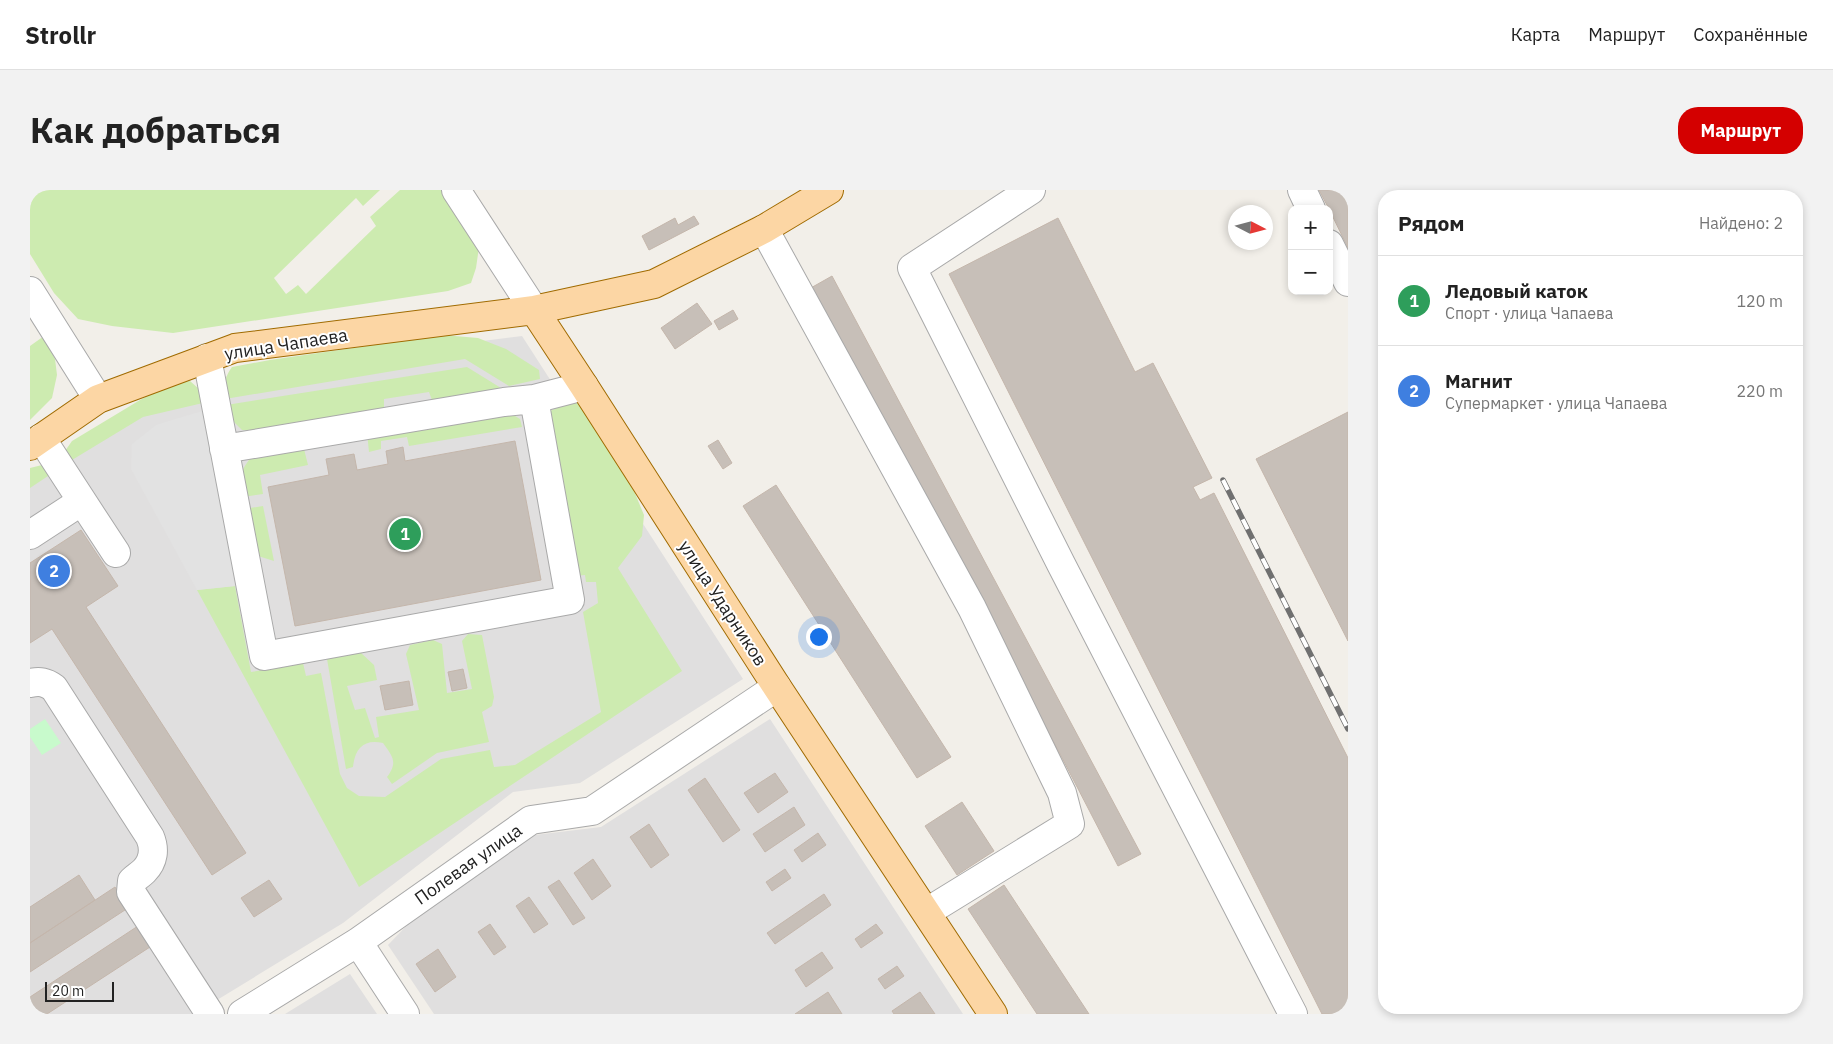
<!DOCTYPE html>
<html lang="ru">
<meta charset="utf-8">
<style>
body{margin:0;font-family:"IBM Plex Sans",sans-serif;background:#f2f2f2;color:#222}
.controls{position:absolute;right:15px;top:15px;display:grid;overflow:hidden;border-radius:10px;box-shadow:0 2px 8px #0003}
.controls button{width:45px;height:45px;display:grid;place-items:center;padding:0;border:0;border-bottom:1px solid #e0e0e0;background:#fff;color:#222;font:25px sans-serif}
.compass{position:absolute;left:1198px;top:15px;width:45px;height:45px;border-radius:50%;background:#fff;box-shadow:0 2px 8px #0003;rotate:96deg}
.scale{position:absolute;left:15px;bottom:12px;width:69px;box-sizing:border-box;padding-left:5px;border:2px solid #222;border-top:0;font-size:14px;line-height:18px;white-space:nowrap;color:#222;-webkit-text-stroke:4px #fff;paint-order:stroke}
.you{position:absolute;left:788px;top:446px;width:18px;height:18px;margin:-12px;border:4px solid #fff;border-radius:50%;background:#1a73e8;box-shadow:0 0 0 8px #1a73e833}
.badge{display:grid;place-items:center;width:32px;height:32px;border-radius:50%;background:#d40000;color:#fff;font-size:16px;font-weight:700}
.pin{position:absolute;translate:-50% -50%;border:2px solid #fff;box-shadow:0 1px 5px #0006}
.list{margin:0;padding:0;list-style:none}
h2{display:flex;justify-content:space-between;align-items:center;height:65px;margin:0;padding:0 20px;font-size:21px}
h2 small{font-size:16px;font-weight:400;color:#767676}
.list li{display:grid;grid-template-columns:32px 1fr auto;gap:15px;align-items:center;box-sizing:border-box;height:90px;padding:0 20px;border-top:1px solid #e0e0e0}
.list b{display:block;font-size:19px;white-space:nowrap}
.list p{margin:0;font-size:16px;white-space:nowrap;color:#767676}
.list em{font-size:16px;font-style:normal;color:#767676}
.map{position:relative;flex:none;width:1318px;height:824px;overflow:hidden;border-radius:20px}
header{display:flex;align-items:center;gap:30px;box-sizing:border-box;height:70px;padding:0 25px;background:#fff;border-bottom:1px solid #e0e0e0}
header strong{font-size:24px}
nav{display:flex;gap:28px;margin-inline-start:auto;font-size:18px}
.intro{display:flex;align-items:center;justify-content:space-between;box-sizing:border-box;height:120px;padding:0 30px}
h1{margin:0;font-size:35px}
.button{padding:12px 22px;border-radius:20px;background:#d40000;color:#fff;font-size:18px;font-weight:700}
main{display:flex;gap:30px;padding:0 30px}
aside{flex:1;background:#fff;border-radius:20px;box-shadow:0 2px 8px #0003}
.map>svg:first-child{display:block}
.residential{fill:#e0dfdf}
.grass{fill:#cdebb0}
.park{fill:#c8facc}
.parking{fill:#e2e2e2}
.building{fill:#c7bfb8;stroke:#c4b6ab}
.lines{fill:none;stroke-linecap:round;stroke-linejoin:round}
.minor-casing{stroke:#a9a9a9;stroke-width:30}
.major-casing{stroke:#a06b00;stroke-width:30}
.minor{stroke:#fff;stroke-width:28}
.major{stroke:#fcd6a4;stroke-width:28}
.rail-casing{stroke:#707070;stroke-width:5.5}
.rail{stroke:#fff;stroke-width:4;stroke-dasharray:11;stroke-linecap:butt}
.labels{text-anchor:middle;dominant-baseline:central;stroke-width:4;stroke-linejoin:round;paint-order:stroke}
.street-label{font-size:18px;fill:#222;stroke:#fff}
</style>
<header>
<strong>Strollr</strong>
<nav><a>Карта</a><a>Маршрут</a><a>Сохранённые</a></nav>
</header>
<div class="intro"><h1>Как добраться</h1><a class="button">Маршрут</a></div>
<main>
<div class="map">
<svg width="1318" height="824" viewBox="0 0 1318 824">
<rect width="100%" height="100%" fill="#f2efe9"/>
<path class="residential" d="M492 146 713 489 550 593 483 602 313 733 164 824H0V285L79 230 211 181Z
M740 529 933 824H404L358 755 383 729 505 645 571 637Z
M320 784 347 824H255Z"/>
<path class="grass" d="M0 0H350L333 16 326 8 244 88 256 104 268 95 276 104 346 36 340 27 370 0H411L449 57 446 78 441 93 418 101 143 143 82 136 48 129 24 103 0 64Z
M413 145 448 148 476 159 509 180 510 189 479 196 435 169 195 209C194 196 194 188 202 177L240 170Z
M14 146 25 169 27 185 22 208 0 230V156Z
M437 177 471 198 402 210 399 202 354 209V220L225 241 212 240 203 231 196 215Z
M160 191 169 199 173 213 113 227 37 273 35 261 42 251 110 210 143 193Z
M547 210 604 301 614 325 612 346 588 378 652 481 329 697 167 400 205 396 221 482 273 473 276 486 291 483 310 584 317 598 329 606 355 607 411 569 460 560 464 577 485 575 571 522 553 422 568 413 566 392H556L555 385 546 386 529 286H533L515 223Z
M475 220 490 229 492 237 379 256 377 247 351 251V259L339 262 337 243Z
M273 255 278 275 230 285 233 304 213 307C209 285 209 283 222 266Z
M12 275 21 284 0 298V278Z
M233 316 244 371 228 366 214 319Z
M438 444 452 445 464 507 462 516 452 522 459 552 407 563 362 594 357 587C368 572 363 567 353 553 334 549 325 558 323 577L316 579 297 469 330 462 344 475 347 490 317 496 325 520 335 518 345 548 349 547 346 527 389 520 376 464 380 455 403 450 412 454 417 503 442 499 432 451Z"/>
<path class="park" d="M15 529 31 553 12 565 0 547V539Z"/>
<path class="parking" d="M182 218 205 396 167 400 101 279 102 254 126 235Z"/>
<path class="building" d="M1289 0H1318V58L1299 19Z
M664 26 669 34 619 60 612 46 645 28 648 35Z
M1028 28 1105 182 1123 173 1182 288 1163 297 1170 310 1184 303 1318 568V824H1292L919 84Z
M802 86 1111 664 1088 676 1029 562 779 99Z
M667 113 682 134 645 159 631 138Z
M703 120 708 129 689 140 684 131Z
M1318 222V451L1226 269Z
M688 250 702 273 693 279 678 256Z
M485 251 511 390 265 436 238 297 299 285 296 269 324 264 327 280 358 274 356 261 373 257 375 271Z
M746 295 921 567 887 588 713 316Z
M51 340 88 396 56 417 216 663 182 685 22 439 0 453V373Z
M433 479 437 498 422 501 418 482Z
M379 491 383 515 355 520 350 496Z
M745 583 758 602 728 623 714 603Z
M675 588 710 640 693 652 658 600Z
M932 612 964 661 927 685 895 636Z
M764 617 775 635 735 662 723 644Z
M619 634 639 665 621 678 600 647Z
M788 643 796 655 772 672 764 660Z
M563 669 581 696 562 710 544 683Z
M755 679 761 688 742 701 736 692Z
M49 685 65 710 0 753V717Z
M239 690 252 709 224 727 211 708Z
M529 690 555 728 543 735 518 697Z
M974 695 1059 824H1007L938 719Z
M85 697 98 718 0 782V753Z
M794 704 801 715 745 754 737 743Z
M499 707 518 734 504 743 486 716Z
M460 734 476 757 464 765 448 742Z
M846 734 853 743 831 758 825 749Z
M108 736 120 757 17 824H0V807Z
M408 759 426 787 405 802 386 774Z
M792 762 803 778 776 797 765 780Z
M867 776 874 786 855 799 848 789Z
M798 802 812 824H765Z
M890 802 905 824H864L862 821Z"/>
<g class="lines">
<defs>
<path id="minor" d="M426 0 504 120
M1001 0 882 78 1031 374 1263 824
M1272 0 1281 19
M734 39 942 418 1032 603 1040 634 897 722
M1299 54 1318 92
M0 101 68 209
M177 168 234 466 540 410 504 209
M194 259 474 212 504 209 554 196
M52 311 86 363
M0 345 52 311 11 248
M0 493C10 491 16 492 24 498L120 647C125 659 124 671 114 681 110 685 106 687 102 691L101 702 180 824
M328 752 375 824
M212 824 328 752 501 630 562 621 747 497"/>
<path id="major" d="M504 120 554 196 747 497 963 824
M0 256 68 209 205 158 504 120 624 94 734 39 799 0"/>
</defs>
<use href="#minor" class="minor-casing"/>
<use href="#major" class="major-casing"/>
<use href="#minor" class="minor"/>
<use href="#major" class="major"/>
<defs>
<path id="rail" d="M1193 290 1318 539"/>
</defs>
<use href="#rail" class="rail-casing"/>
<use href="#rail" class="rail"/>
</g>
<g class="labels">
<g class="street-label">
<text transform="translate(256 154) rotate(-9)">улица Чапаева</text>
<text transform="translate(693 413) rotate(57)">улица Ударников</text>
<text transform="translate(438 674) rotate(-35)">Полевая улица</text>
</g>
</g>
</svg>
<div class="controls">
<button>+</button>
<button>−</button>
</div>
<svg class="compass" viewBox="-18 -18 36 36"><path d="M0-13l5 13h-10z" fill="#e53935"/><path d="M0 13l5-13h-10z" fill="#767676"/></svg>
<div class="scale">20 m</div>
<div class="you"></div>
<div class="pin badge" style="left:375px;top:344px;background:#2e9e5b">1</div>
<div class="pin badge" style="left:24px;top:381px;background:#3f7fe0">2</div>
</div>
<aside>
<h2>Рядом<small>Найдено: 2</small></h2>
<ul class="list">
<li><span class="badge" style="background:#2e9e5b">1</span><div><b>Ледовый каток</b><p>Спорт · улица Чапаева</p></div><em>120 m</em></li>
<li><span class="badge" style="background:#3f7fe0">2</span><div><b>Магнит</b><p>Супермаркет · улица Чапаева</p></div><em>220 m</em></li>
</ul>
</aside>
</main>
